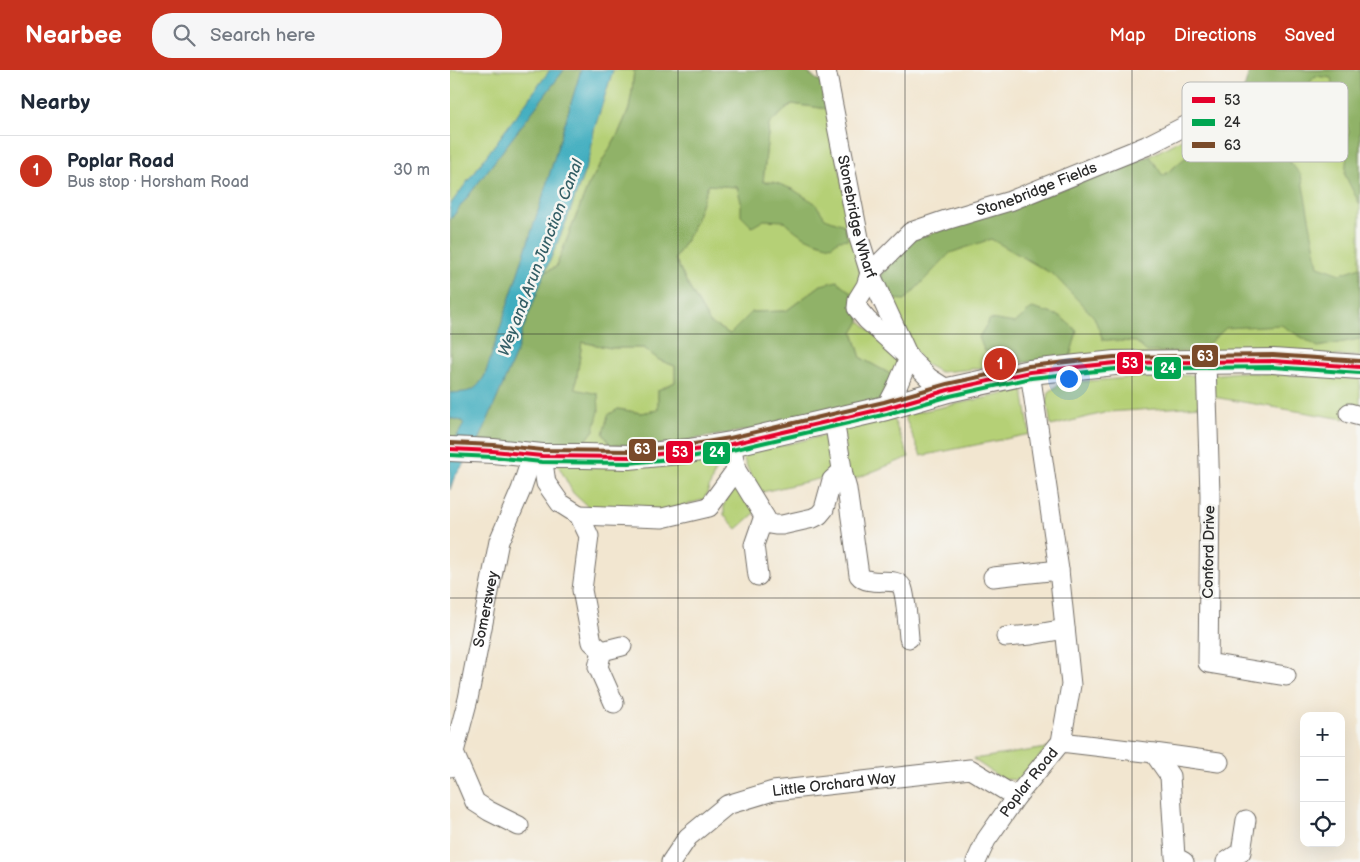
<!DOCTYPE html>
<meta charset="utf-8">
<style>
body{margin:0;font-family:"Balsamiq Sans",sans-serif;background:#f6f6f7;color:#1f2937}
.controls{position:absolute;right:15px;bottom:15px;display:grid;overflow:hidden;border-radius:10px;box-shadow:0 5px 20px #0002}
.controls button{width:45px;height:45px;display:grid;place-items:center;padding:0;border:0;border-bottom:1px solid #e0e1e3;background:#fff;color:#1f2937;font:25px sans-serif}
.you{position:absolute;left:618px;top:308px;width:18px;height:18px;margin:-12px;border:4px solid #fff;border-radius:50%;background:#1a73e8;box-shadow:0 0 0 8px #1a73e833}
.badge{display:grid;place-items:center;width:32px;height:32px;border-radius:50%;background:#c8321e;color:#fff;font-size:16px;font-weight:700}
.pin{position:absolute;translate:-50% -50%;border:2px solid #fff;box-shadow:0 1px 5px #0006}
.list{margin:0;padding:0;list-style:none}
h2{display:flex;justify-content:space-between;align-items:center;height:65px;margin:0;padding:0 20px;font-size:21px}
h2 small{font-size:16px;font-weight:400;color:#747a83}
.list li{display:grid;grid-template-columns:32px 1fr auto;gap:15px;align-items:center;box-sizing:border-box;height:70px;padding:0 20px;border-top:1px solid #e0e1e3}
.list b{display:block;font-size:19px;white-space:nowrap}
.list p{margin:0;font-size:16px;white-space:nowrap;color:#747a83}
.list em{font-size:16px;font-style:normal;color:#747a83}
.icon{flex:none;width:28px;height:28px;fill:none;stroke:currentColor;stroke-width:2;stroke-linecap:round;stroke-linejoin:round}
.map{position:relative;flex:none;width:910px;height:792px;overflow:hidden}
header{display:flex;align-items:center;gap:30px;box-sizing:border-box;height:70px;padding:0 25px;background:#c8321e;color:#fff}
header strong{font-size:24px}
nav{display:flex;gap:28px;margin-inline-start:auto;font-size:18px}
.search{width:350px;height:45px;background:#f6f6f7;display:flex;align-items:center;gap:12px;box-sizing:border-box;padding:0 18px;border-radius:20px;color:#747a83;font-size:19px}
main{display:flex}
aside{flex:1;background:#fff}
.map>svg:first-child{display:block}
.green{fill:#b5d076;stroke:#707e50}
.forest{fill:#90b267;stroke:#5e6e49}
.water{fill:#41adbf;stroke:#366c75}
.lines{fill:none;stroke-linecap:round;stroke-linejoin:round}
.minor-casing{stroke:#716c65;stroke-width:21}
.major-casing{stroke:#716c65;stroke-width:26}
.minor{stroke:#fff;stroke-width:19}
.major{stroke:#fff;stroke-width:24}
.bus-1-casing{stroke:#f6f6f2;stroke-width:8}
.bus-2-casing{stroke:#f6f6f2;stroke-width:8}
.bus-3-casing{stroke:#f6f6f2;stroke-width:8}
.bus-1{stroke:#e4002b;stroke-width:4}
.bus-2{stroke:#00a651;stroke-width:4}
.bus-3{stroke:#7a4b2a;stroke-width:4}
.grid{fill:none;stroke:#2b2b2b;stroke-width:1;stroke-opacity:0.55}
.labels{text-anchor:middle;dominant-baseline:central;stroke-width:5;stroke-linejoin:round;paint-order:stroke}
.street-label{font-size:15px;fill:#2b2b2b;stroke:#f6f6f2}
.water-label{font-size:16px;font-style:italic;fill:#345f66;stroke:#f6f6f2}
.key{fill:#f6f6f2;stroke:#b9b9b6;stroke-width:1}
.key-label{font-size:14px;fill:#2b2b2b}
.line-badge{stroke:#f6f6f2;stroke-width:2}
.badge-label{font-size:14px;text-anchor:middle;font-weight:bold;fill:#fff}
</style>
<header>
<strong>Nearbee</strong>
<div class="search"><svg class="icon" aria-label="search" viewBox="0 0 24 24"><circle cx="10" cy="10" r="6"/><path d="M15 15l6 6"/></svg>Search here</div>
<nav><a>Map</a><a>Directions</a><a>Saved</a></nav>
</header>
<main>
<aside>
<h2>Nearby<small></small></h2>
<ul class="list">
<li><span class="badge">1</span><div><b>Poplar Road</b><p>Bus stop · Horsham Road</p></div><em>30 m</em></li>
</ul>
</aside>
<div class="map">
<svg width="910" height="792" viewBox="0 0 910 792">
<rect width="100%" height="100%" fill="#f6f6f2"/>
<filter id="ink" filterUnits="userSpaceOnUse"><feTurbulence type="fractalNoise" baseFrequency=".02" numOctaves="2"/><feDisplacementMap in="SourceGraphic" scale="10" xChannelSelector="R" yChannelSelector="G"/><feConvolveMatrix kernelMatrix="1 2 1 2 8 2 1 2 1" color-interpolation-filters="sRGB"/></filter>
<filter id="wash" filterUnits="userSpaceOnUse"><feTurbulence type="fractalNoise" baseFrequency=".0096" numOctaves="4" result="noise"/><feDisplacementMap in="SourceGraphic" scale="20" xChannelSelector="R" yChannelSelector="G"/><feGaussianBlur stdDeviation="1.12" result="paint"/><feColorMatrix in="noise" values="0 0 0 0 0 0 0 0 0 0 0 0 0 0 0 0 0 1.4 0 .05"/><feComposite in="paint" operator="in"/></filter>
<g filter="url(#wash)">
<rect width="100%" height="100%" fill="#f2e6d0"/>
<path class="green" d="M0 0H100L0 135Z
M163 0H184L182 21 179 39 169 62 138 116 106 197 95 202 116 152 140 86 144 60Z
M800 0H910V286L635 285 514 300 490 302 473 293 458 270 430 205 564 137 700 86 771 48 791 28Z
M342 34 378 39 412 214 403 224 371 215 336 241 302 242 280 264 260 253 239 217 225 188 242 160 258 115 287 117 313 112 319 54Z
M410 251 446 285 450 293 444 306 411 288 403 262Z
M132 272 161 278H194L209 290 225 296V312L208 320V340L191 343 168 339 161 375 134 373 144 360 125 319Z
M789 302 910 309V336L904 333 896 337 894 349 763 327 762 305Z
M747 305 751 309V336L658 342 601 356 597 332 599 322 608 315 623 312 693 307Z
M573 320 580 364 471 386 454 345Z
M443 348 459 387 397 412 388 360Z
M380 364 386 405 308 423 292 385Z
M270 388 255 429 213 442 147 445 123 423 107 393Z
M286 407 306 442 287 459 274 445V434Z
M597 678 569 710 552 709 523 689Z"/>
<path class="forest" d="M114 0H131L92 129 35 305C25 323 19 322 0 323V150Z
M184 0H354L373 14 378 39 342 34 319 54 313 112H324L342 119 365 133 375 148 394 155 398 169 389 170 381 176C359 170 351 167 334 151L314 150 302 157 291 146V132L287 117 258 115 242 160 225 189 239 217 260 253 280 264 302 242 336 241 371 215 387 211 403 224 410 251 403 263 411 288 444 306 428 333 293 361 204 376 161 375 153 364 158 345 168 339 191 343 208 340V320L225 312V296L209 290 194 278H161L132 272 125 319 148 324 149 341 144 360 134 373 113 375 28 373 67 281 72 262 95 202 106 197 138 116 169 62 179 39 182 21Z
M800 0H910V135L895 105 899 61 881 8 865 6 852 23 791 28Z
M821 70 851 105 868 196 891 204 910 197V269L868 277 831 255 776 258 750 281 697 282 686 272 653 270 644 247 604 205 541 169 500 183 455 230 441 229 430 205 462 170 564 137 700 86 713 106 746 79Z
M582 238 610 246 627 261 620 287 560 294 534 280 529 267 540 249 565 253Z
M0 348 12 351 14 354 5 370H0Z"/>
<path class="water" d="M100 0H114L0 150V135Z
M131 0H163L144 60 140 86 116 152 95 202 72 262 67 281 28 373 4 408 0 420V378L14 354 12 351 0 348V323C19 322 25 323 35 305L92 129Z"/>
</g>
<g filter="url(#ink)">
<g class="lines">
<defs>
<g id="minor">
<path id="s1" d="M376 0 409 168 420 203 459 288 479 308 498 320"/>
<path d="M756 292 760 426 758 593 836 606"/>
<path id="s2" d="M436 338 446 319 459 288 417 250 407 238 408 229 416 216 420 203 461 162 496 150 560 131 696 76 761 43"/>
<path d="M899 343 910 346"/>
<path d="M384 350 393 405 397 419 409 505C419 518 445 505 452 517 456 525 458 557 459 568"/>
<path d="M281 374 286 400 319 454 325 455H332L363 448 369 445 374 439 382 410 392 401"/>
<path d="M92 386 96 413 110 433 129 445 139 466 132 520 142 572 152 581 172 576"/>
<path d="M129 445 212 448 259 437 286 400"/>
<path d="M308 506 304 475 314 446"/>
<path d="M543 507 609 500"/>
<path d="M556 567 581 565 615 559"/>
<path d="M152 581 148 597 164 633"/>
<path d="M611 672 704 683 720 706 725 787 734 792"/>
<path d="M4 683 25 732 39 741 69 756"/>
<path d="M704 683 769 692"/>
<path id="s3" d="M0 697 18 629 49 471 71 420 83 384"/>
<path id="s4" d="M221 792 238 767 277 735 323 721 520 699 566 727"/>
<path id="s5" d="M526 792 536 770 566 727 611 672 621 615 609 500 580 302"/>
<path d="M776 792 791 782 796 750"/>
</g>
<path id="major" d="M0 379 43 381 92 386H134L179 387 239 381 281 374 436 338 498 320 580 302 665 293 823 291 910 297"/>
</defs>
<use href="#minor" class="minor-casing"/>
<use href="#major" class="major-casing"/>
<use href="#minor" class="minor"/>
<use href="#major" class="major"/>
<defs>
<path id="bus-1" d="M0 379 43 381 92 386 179 387 239 381 281 374 436 338 498 320 580 302 665 293 823 291 910 297"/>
<path id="bus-2" d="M0 385 43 387 92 392 179 393 240 387 282 380 437 344 500 326 581 308 665 299 823 297 910 303"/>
<path id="bus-3" d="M0 373 44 375 92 380 179 381 238 375 280 368 434 332 497 314 579 296 664 287 823 285 910 291"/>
</defs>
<use href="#bus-1" class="bus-1-casing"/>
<use href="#bus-2" class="bus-2-casing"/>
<use href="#bus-3" class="bus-3-casing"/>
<use href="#bus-1" class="bus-1"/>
<use href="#bus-2" class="bus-2"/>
<use href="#bus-3" class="bus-3"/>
</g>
</g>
<path class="grid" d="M228 0V792M455 0V792M682 0V792M0 264H910M0 528H910"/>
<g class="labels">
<g class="street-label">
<text stroke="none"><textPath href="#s2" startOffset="356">Stonebridge Fields</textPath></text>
<text stroke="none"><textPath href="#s1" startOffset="150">Stonebridge Wharf</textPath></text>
<text transform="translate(759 482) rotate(-89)">Conford Drive</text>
<text stroke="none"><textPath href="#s3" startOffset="162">Somerswey</textPath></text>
<text stroke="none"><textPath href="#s5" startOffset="96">Poplar Road</textPath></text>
<text stroke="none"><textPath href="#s4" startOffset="190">Little Orchard Way</textPath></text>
</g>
<g class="water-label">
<text transform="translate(91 188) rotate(-69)">Wey and Arun Junction Canal</text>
</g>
</g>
<rect x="732" y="12" width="166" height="80" rx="8" class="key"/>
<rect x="742" y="27" width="23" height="6" fill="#e4002b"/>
<rect x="742" y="49" width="23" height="7" fill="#00a651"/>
<rect x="742" y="72" width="23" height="6" fill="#7a4b2a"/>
<g class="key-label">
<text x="774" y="35">53</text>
<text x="774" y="57">24</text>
<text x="774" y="80">63</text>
</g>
<g class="line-badge">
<rect x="741" y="274" width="28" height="24" rx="5" fill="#7a4b2a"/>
<rect x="666" y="281" width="28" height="24" rx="5" fill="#e4002b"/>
<rect x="703" y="286" width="29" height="24" rx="5" fill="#00a651"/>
<rect x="178" y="368" width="29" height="24" rx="5" fill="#7a4b2a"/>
<rect x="215" y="370" width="29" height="24" rx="5" fill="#e4002b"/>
<rect x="252" y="371" width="29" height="24" rx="5" fill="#00a651"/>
</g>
<g class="badge-label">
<text x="755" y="291">63</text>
<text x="680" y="298">53</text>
<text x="718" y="303">24</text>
<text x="192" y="384">63</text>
<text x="230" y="387">53</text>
<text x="267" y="387">24</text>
</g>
</svg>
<div class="controls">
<button>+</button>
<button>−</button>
<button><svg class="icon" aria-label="locate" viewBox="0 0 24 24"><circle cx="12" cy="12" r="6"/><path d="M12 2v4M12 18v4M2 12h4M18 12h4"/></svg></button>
</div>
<div class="you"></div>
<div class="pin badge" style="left:550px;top:294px">1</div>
</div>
</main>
